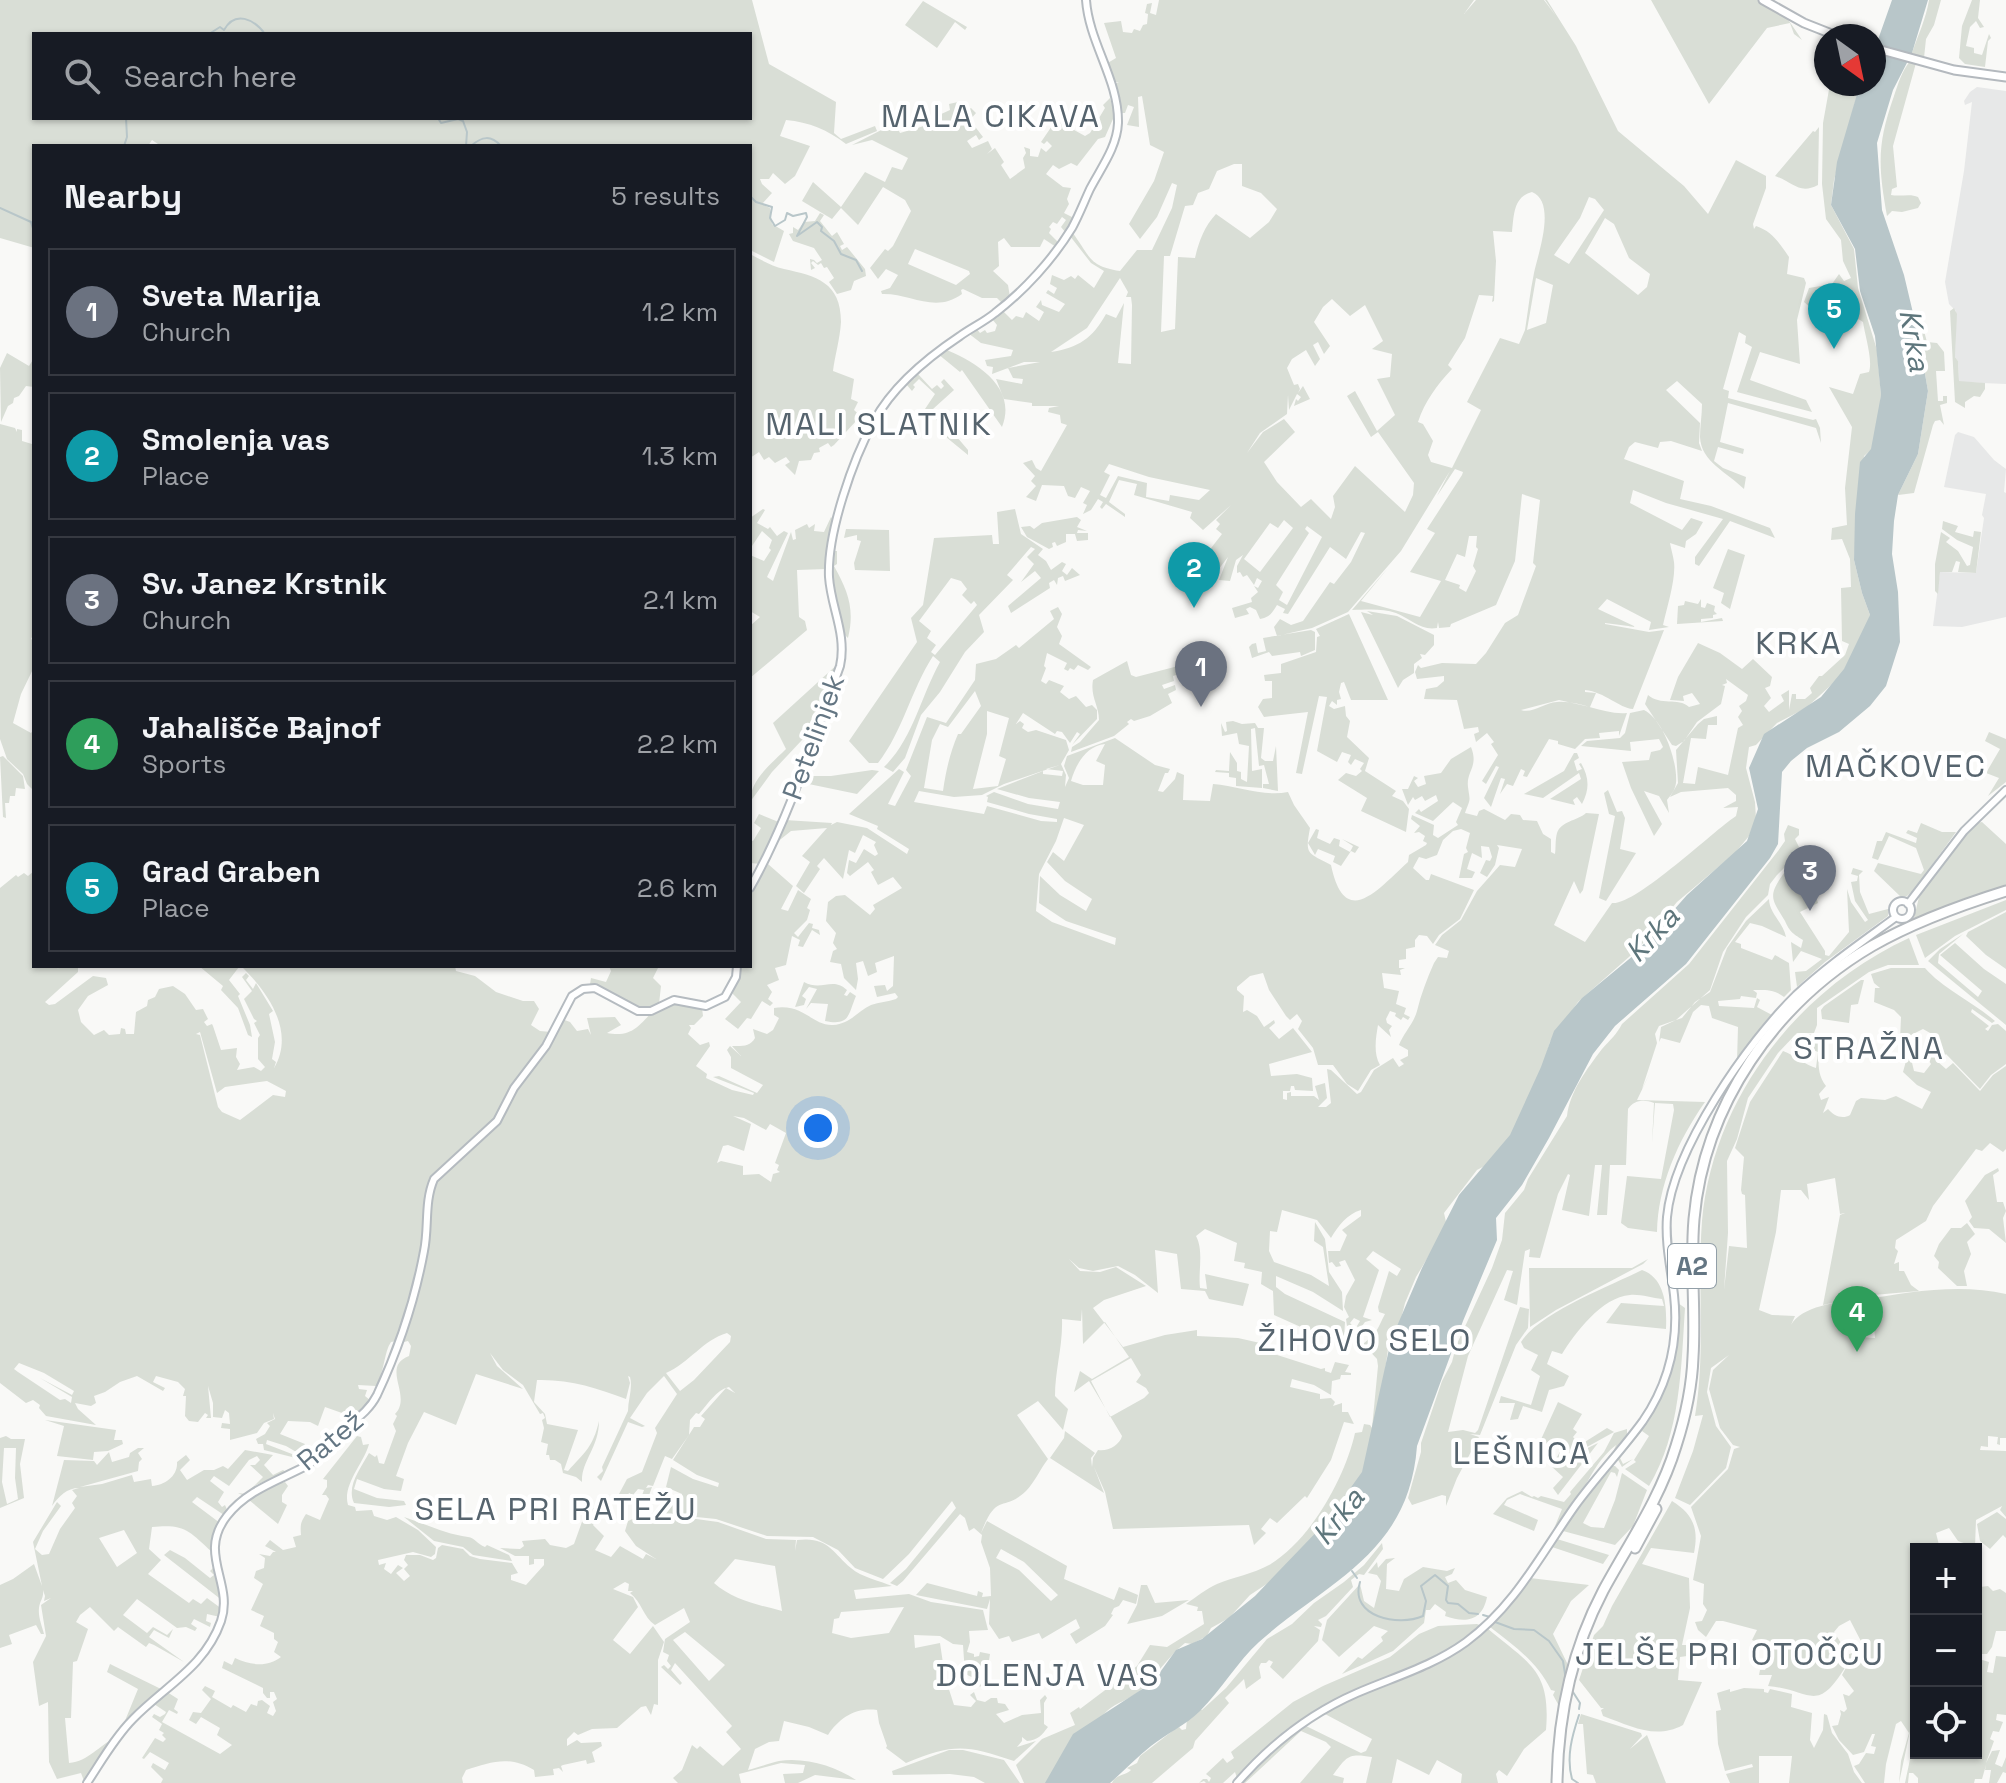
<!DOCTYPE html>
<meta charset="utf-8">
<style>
body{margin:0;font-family:"Space Grotesk",sans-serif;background:#20242c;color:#f1f3f6}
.controls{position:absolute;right:24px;bottom:24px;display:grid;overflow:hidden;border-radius:0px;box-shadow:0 2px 6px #0004}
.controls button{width:72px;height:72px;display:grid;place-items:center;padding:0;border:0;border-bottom:2px solid #363941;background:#171b24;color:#f1f3f6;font:40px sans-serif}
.compass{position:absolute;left:1814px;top:24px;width:72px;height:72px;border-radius:50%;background:#171b24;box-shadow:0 2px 6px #0004;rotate:147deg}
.you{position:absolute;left:818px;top:1128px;width:28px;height:28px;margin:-20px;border:6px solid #fff;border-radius:50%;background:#1a73e8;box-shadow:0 0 0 12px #1a73e833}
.badge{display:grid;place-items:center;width:52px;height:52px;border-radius:50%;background:#7c3aed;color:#fff;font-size:26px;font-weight:700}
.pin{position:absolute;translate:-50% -66px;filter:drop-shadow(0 2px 4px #0008)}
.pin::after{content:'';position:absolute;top:42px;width:28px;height:24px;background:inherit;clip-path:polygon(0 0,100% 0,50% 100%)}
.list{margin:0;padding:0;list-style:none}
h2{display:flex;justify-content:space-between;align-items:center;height:104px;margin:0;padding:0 32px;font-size:34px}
h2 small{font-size:26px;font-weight:400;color:#9ea1a6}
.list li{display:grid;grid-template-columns:52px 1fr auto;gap:24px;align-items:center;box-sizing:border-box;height:128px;margin:0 16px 16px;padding:0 16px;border:2px solid #363941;border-radius:0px}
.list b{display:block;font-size:30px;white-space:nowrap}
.list p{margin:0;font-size:26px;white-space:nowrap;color:#9ea1a6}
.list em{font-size:26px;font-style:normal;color:#9ea1a6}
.icon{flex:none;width:44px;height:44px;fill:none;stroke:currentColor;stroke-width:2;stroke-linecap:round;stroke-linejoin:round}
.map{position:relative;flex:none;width:2006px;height:1783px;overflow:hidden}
.search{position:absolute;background:#171b24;box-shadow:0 2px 6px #0004;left:32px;top:32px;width:720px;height:88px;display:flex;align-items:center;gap:20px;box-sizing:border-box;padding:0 28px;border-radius:0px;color:#9ea1a6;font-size:30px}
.panel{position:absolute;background:#171b24;box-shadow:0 2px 6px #0004;left:32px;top:144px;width:720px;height:824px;border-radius:0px}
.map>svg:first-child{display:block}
.built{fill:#e7e8e8}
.green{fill:#d9ded6;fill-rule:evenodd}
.water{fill:#b8c6c9}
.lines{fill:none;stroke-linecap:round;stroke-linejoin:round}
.stream{stroke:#b8c6c9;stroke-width:2}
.secondary-casing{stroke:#b5bbc0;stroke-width:10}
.primary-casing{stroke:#b4b9be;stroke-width:11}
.motorway-casing{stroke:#b3b8bc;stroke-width:13}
.secondary{stroke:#fff;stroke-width:6}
.primary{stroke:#fff;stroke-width:7}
.motorway{stroke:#fff;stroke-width:9}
.labels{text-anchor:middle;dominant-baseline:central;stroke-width:8;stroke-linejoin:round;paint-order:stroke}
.shield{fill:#fff;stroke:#929fa8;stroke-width:2}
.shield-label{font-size:26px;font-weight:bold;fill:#647683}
.street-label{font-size:28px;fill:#647683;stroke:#fff}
.water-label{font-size:30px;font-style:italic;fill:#5e767c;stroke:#fff}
.quarter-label{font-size:32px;letter-spacing:2px;fill:#56646e;stroke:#fff}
</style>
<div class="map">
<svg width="2006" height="1783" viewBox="0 0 2006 1783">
<rect width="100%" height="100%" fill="#f9f9f7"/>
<path class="built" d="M1977 87 2006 91V384L1959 382 1958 361 1955 357 1956 311 1949 304 1945 282 1964 171 1972 102 1965 105 1964 101 1970 92Z
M1958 432 1974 437 1994 460 2006 469 2004 492 2006 493V617L1962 627 1933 626 1940 572 1976 573 1984 518 1982 515 1986 494 1944 487 1955 435Z"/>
<path class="green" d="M0 0H752L769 64 836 102 834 133 841 139 875 126 877 131 846 144C828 130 809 122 786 120L780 136 810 146 795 176 785 184 773 173 769 179H760L762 184 772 193 762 204 770 208 772 224 784 231 774 262 750 250V146H161L152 140 148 146H34V248L31 247 0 238ZM34 34H750V118H34Z
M1159 0H1474L1464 14 1476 0H1544L1556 16 1545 0H1547L1576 46 1618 131 1684 186 1708 214 1736 160 1766 176V188L1753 224 1754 229 1756 226C1772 231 1780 244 1789 257L1787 274 1804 278 1806 283 1797 320 1800 364 1760 352 1750 380 1806 400 1812 412 1737 392 1752 347 1745 343 1746 336 1739 332 1723 389 1729 391 1728 398 1813 420 1816 419 1820 428 1821 443 1816 428 1728 403 1720 442 1744 449 1743 454 1718 447 1714 461 1723 468 1746 477 1744 489C1727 472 1701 462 1700 437 1700 426 1702 415 1702 404L1677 381 1666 390 1700 423 1699 443 1702 451 1671 441 1660 442 1658 448 1635 442 1629 447 1624 459 1684 481 1680 499 1711 506 1770 528 1775 538 1730 521 1699 566 1695 564V557L1723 519 1666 503 1633 490 1630 503 1682 530 1691 518 1703 522 1696 534 1686 541 1685 548 1670 543C1671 549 1673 555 1674 562 1676 579 1667 607 1663 625L1669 627 1649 630 1651 622 1607 599 1598 609 1636 627 1605 623V624L1649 632 1664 630 1633 709C1619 708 1605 692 1585 690V692L1596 693 1590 707 1559 700 1521 710C1533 714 1543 703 1557 702 1580 700 1602 715 1627 713L1619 736V731L1599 733 1600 738 1585 739 1575 749 1558 744V741L1549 739 1527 777 1523 776 1525 771 1521 769 1513 786 1507 784 1500 794 1505 779 1501 778 1491 807 1484 798 1499 767 1496 766 1486 784 1482 781 1498 755 1491 744 1494 742 1487 733 1476 742 1474 734 1479 732 1478 727 1464 729 1457 700 1424 699 1426 689 1437 687 1444 681V676L1417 679 1415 672 1418 665 1421 668 1442 663 1476 664 1486 653 1505 623 1518 615 1536 566 1533 563 1540 500 1522 494 1515 561 1496 605 1451 624 1450 627 1439 628 1438 622 1437 628C1421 631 1411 619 1396 613 1382 608 1365 610 1352 610L1388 568 1361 601 1420 617 1441 581 1410 572 1435 533 1427 529 1462 475 1463 472 1455 469 1437 496 1450 471 1401 551 1348 612 1312 628 1277 636 1274 627 1280 619 1291 625 1303 621 1330 582 1334 584 1351 562 1365 533 1361 532 1346 559 1330 547 1288 614 1283 613 1285 609 1277 605C1272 613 1270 617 1260 619L1256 610 1250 607 1246 609 1249 614 1235 618 1232 608 1252 602 1251 598 1258 592 1254 586 1258 588 1262 581 1257 578 1254 585 1247 575 1243 577 1240 572 1237 573V566L1243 555 1236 560 1230 581 1219 580 1228 557 1215 574 1214 565 1207 568 1210 571 1213 567 1212 578 1188 564 1192 560 1198 564 1204 557 1209 560 1213 555 1208 552 1222 534 1216 529 1220 524 1216 520 1231 505 1203 530 1190 518 1192 512 1134 495 1137 484 1119 480 1109 502 1125 514V517L1106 504 1102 509 1100 507 1103 502 1098 499 1091 510 1083 514 1087 505 1083 503 1090 491 1081 487 1075 498 1068 496 1064 486 1042 485 1036 501 1026 497 1036 486 1031 481 1035 476 1023 463 1032 460 1036 468 1041 471 1067 425 1061 423 1060 415 1048 412 1049 408 1059 406H1032V403L1004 399 996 379 1022 384 1023 379 1013 378 1008 368 1040 362H1024L992 374 993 367 987 366 985 360 1011 356 1013 350 981 343 968 333 976 328 980 333 985 330 987 333 995 331 997 325 992 319 1002 310 1012 320 1016 316 1023 318 1026 312 1039 321 1044 312 1036 307 1041 300 1042 305 1059 312 1065 304 1046 293 1048 290 1054 294 1057 288 1050 284 1052 275 1064 280 1071 276 1075 279 1078 275 1094 288 1104 271 1091 263 1070 236 1072 232C1091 257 1088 266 1120 271L1137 250H1152L1172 208 1177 185 1172 183 1157 217 1140 239 1129 224 1154 181 1164 152 1150 145 1142 96 1138 97 1139 127 1127 125 1134 107 1128 105 1125 113H1120L1113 83H1119L1113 81 1106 64 1116 58 1104 23 1121 21 1123 32 1132 33 1134 29 1140 31 1143 25 1147 24 1148 14 1145 13 1147 4 1152 3 1150 13 1156 15ZM1234 164H1242V186L1261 193 1277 209 1269 222 1250 238 1216 214C1204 227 1199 241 1195 258L1178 257 1175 329 1161 332 1164 256H1170L1185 206 1193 205 1198 193 1209 189 1217 171ZM1532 192C1557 202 1538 254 1534 273 1530 292 1528 311 1525 330L1519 344 1500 338 1467 402 1481 410 1452 468 1431 462 1428 455 1433 441 1423 424 1418 422C1425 401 1437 385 1452 369L1448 365 1465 338 1479 295 1493 296 1492 302 1494 301 1496 261 1493 231 1512 232C1514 216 1513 197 1532 192ZM1589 197 1595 199 1604 210 1569 264 1554 255 1580 218ZM1605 218 1614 224 1629 258 1650 274 1647 287 1638 295 1585 253ZM1120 278 1128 292 1126 297H1131L1132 305 1131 364 1118 363 1124 303 1116 318 1106 314C1093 338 1078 348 1051 352L1087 328ZM1536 278 1553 285 1546 323 1527 330ZM1332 299 1350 316 1365 305 1383 341 1372 349 1392 354 1390 377 1377 379 1395 415 1377 431 1355 391 1347 396 1371 437 1378 432 1414 483 1413 495 1405 512 1355 466 1333 496 1335 507 1331 519 1311 499 1301 507 1277 482 1264 462 1295 432 1284 419 1263 432 1247 453 1260 433 1287 414 1288 395 1289 410 1297 394 1301 397 1298 401 1296 399 1294 406 1310 399 1303 386 1298 393 1300 389 1298 384 1294 385 1287 368 1292 359 1306 350 1315 366 1320 359 1313 345 1318 342 1324 354 1330 346 1314 322 1323 307ZM1109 464 1149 477 1210 490 1199 500 1170 495 1169 501 1146 497 1147 483 1118 476 1106 498 1100 495 1110 475 1104 472ZM1284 520 1293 528 1260 572 1244 559 1270 523 1278 528ZM1307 526 1322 537 1287 605 1279 600 1283 592 1276 585 1309 533 1305 529ZM1469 536H1477L1476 547 1478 549 1473 566 1476 571 1466 592 1459 588 1460 585 1445 580 1457 554 1465 557Z
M1651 0H1760L1785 15 1802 40 1794 34 1790 23 1767 28 1709 104Z
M1929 0H1941L1934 25 1926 39 1924 58 1912 53C1918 35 1926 19 1929 0Z
M1972 0H1980L1978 18 1984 27 1980 28 1976 21 1970 27 1966 46 1974 48V53L1982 55 1989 34 1991 38 1988 41 1985 67 1965 64 1959 58 1962 26Z
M923 1 967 27 965 30 955 22 937 48 905 25Z
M1910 61 1916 63 1893 146 1897 187 1892 189 1891 195C1901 197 1910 193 1918 197L1921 203 1918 208 1902 212 1892 211 1887 216C1878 166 1877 144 1894 96 1898 84 1902 71 1910 61Z
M1830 84H1860L1834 180 1831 205 1854 249 1858 288 1877 350 1881 395 1879 415 1872 449 1864 456 1854 560 1862 593 1870 615 1869 622 1841 676 1806 708 1777 723 1756 745 1749 747 1746 768 1755 802 1756 819 1749 836 1735 853 1677 902 1638 949 1578 1002 1550 1042 1542 1068 1519 1123 1492 1162 1477 1170 1444 1213 1446 1222 1443 1232 1416 1277 1405 1303 1401 1319 1389 1342 1371 1471 1285 1572 1250 1595 1229 1618 1211 1628 1207 1636 1192 1644 1185 1643C1168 1657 1158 1673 1143 1688 1132 1699 1115 1703 1107 1711 1086 1732 1068 1759 1048 1783H1024L1016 1765 1042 1739 1075 1725 1070 1713 1079 1707 1080 1709 1137 1666 1150 1645 1167 1647 1204 1624 1202 1611H1197L1198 1607 1186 1604C1196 1597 1206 1589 1217 1584 1234 1577 1253 1574 1269 1565 1310 1541 1345 1478 1355 1433L1362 1432 1364 1424 1370 1425 1372 1428 1378 1366 1377 1359 1363 1344C1379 1331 1377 1329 1385 1314L1379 1312 1378 1307 1389 1271 1397 1276 1401 1269 1373 1251 1366 1259 1379 1270 1363 1317 1372 1320 1365 1322 1359 1330 1357 1326 1360 1321 1354 1318 1350 1323 1358 1332 1349 1340 1346 1319 1349 1317 1344 1307 1346 1296 1355 1280 1345 1260 1339 1262 1341 1266 1336 1267 1332 1262 1329 1263 1328 1251H1340L1347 1235 1342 1230 1361 1216V1210C1347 1214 1338 1226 1331 1238L1317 1220 1282 1210 1277 1232 1270 1231 1269 1251 1274 1262 1311 1275 1329 1286 1323 1247 1314 1241 1315 1222 1325 1239 1329 1272 1342 1292 1343 1311 1313 1292 1276 1276V1287L1285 1294 1345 1322 1344 1338 1303 1328 1274 1315 1273 1291 1261 1284 1262 1272 1244 1268 1245 1263 1234 1261 1237 1243 1205 1229 1196 1236C1204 1251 1198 1271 1200 1288L1207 1289 1205 1274 1249 1284 1243 1306 1209 1299 1205 1291 1181 1289 1177 1254 1155 1250 1158 1293 1135 1275 1118 1266 1093 1271 1079 1268 1069 1259 1080 1271 1100 1272 1116 1267 1146 1286 1104 1300 1093 1308 1123 1347 1165 1335 1197 1330V1336L1238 1338 1269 1345 1268 1350 1271 1353 1321 1369 1325 1368V1371L1331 1373 1335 1362 1349 1365 1345 1372 1351 1373V1375H1341L1340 1379 1332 1381 1331 1395 1314 1385 1292 1379 1290 1387 1320 1394V1399L1331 1398 1335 1402 1333 1406 1342 1403V1412H1348L1354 1424 1344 1422 1331 1460 1307 1498 1305 1496 1277 1523 1270 1518 1261 1529 1266 1533 1254 1545 1249 1525 1113 1529 1105 1492 1094 1467 1104 1493 1050 1458 1064 1438 1065 1431 1095 1453 1091 1458 1092 1467 1093 1458 1098 1450C1107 1452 1120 1445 1122 1436L1089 1381 1074 1392 1080 1371 1092 1379 1129 1357 1105 1322 1083 1344 1082 1309 1081 1321 1062 1319C1063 1346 1055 1370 1055 1396L1068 1409 1063 1430 1038 1401 1017 1415 1048 1459C1040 1469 1035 1482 1026 1491 1003 1513 997 1491 981 1533L987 1521 1067 1566 1064 1579 1114 1600 1119 1587 1138 1595 1136 1604 1123 1600 1119 1606 1114 1608 1111 1614 1113 1615 1105 1626 1076 1644 1070 1634 1080 1628 1076 1619 1042 1639 1039 1633 1012 1642 1009 1636 999 1639 989 1624 990 1599 987 1609 916 1595 927 1583 977 1596 978 1591 983 1593 982 1597 991 1596 990 1568 981 1542 982 1535 974 1528 969 1531 965 1518 960 1514 903 1581 897 1586 890 1583 906 1569 956 1508 952 1501 909 1554 883 1579 855 1568 838 1550 813 1537 767 1536 716 1519 657 1513 663 1494 682 1501V1494L666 1487 671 1467 693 1479 718 1487 719 1483 697 1475 673 1460 694 1427H700L705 1419 701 1416 726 1388 735 1393 729 1387C716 1390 708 1404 699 1414L696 1413 690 1420 689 1435 672 1459 665 1456 653 1486 648 1485 646 1488 652 1487 643 1512 641 1498 644 1490 638 1489 633 1495 629 1493 625 1502 623 1495 619 1494 627 1479 642 1472 657 1433 655 1428 677 1394 664 1376 647 1393 630 1418 645 1426 642 1427 628 1422 601 1481 597 1477 603 1471 602 1467 628 1411C628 1400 633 1388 630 1377L628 1376 630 1383 626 1399C597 1388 569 1379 537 1380L534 1402 545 1414 547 1424 578 1430 564 1470 568 1471C585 1452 593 1447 599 1421 599 1448 581 1461 582 1482L576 1477 563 1473 561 1464 555 1460H550L549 1455H546L548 1444 541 1442 544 1428 542 1420 545 1418 543 1413 540 1414 523 1385 503 1370 490 1353 497 1366 523 1389 476 1374 456 1425 424 1412 408 1443 396 1476 404 1479 401 1491 384 1489 357 1479 354 1489 377 1498 404 1501 406 1505 389 1507 354 1503C346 1486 361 1468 369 1453L375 1457 377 1455 379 1463 384 1464 396 1431 393 1424 397 1416 395 1414C413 1396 380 1367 409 1356L411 1346 408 1341 400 1343 422 1278 434 1184 441 1175 482 1140 498 1123 511 1095 562 1019 570 1022 577 1031 588 1029 591 1035 587 1018 615 1017 621 1025 607 1033C643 1040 642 1010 669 1003 679 1001 692 1006 702 1008L703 1016 694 1025H689L691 1028 688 1034 700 1045 709 1042 710 1046 696 1066 707 1074 706 1078 732 1090 753 1095 754 1093 713 1077 719 1076 757 1093 763 1085 731 1068V1057L727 1050 730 1046 741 1056 732 1046C742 1046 750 1047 755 1038L753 1029 767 1034 773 1030 779 1018 774 1015V1008C804 1003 812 1026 833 1025 850 1024 858 1011 871 1005 879 1002 888 1002 896 999L898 997 895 993 877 997 874 986 885 985 887 991 893 986 894 956 875 963 877 972 868 976 863 961 856 963 858 979 856 990 844 978 841 964 830 962 833 951 837 949 833 943 836 933 826 921 828 902 836 896 845 895 870 915 875 909 873 905 902 888 893 877 878 885 871 872 874 870 868 862 850 876 847 873 849 860 856 863 864 849 875 856 878 854 874 845 876 842 863 835 855 853 849 850 843 879 824 858 817 866 820 869 804 893 796 886 810 862 802 856 827 828 791 831 776 843 785 820 832 823 831 825 837 822 867 828 907 854 909 849 877 829 878 826 849 814 899 769 904 772 888 804 895 806 911 776 906 770 927 717 946 723 975 680 976 664 996 659 1016 645 1019 648 1054 619 1050 611 1058 607 1062 614 1057 627 1062 636 1059 644 1091 667 1088 670 1078 665 1074 670 1070 668 1068 671 1064 669 1067 663 1047 653 1044 666 1046 668 1041 681 1046 684 1049 680 1064 686 1060 692 1069 699 1076 696 1086 707 1092 705 1097 710V719L1072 745 1080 734 1077 732 1070 743 1062 732 1057 731 1055 734 1023 713 1016 724 1020 721 1024 724 1022 728 1028 732 1036 730 1066 740 1069 750 1061 764 1066 775 1065 787 1069 778 1064 766 1067 756 1115 738 1155 765 1170 769 1168 773H1165L1158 791 1163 792 1175 779 1177 772 1184 775 1183 800 1210 801 1213 784C1238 786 1264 797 1288 792L1294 805 1310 828C1305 855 1307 852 1331 865 1345 932 1379 888 1408 862L1409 855 1426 845 1427 843 1423 841 1425 836 1419 832 1414 833 1420 826 1411 819 1412 815 1434 825 1433 835 1438 838 1458 825 1456 822 1462 808 1453 802 1433 821 1415 813 1419 809 1421 812 1438 801 1436 795 1425 801 1422 796 1415 800 1413 797 1408 805 1402 789H1408L1414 776 1418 778 1414 781 1418 787 1426 784 1424 776 1441 773 1451 759 1471 747C1479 767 1466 771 1468 787 1470 802 1471 797 1465 813L1477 816 1479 811 1484 809 1505 820 1511 814 1520 815 1523 820 1537 821 1543 834 1551 839V852L1555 854C1556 848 1555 840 1557 833 1561 821 1577 821 1586 813L1599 814 1583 890 1580 894 1574 881 1554 925 1585 942 1612 903C1635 906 1712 832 1736 816L1738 807 1723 808 1736 801V795L1728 788 1681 792 1670 797 1678 783 1676 750 1698 724 1704 719 1717 716V725H1708L1706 739 1691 738 1683 783 1695 784 1698 767 1728 775 1738 728 1743 725 1738 717 1742 711 1739 706 1746 701 1748 695 1726 679 1727 683 1722 685 1725 686 1721 704 1697 722 1684 741 1676 746 1672 745 1645 704 1648 695C1660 706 1678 697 1689 707L1700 704 1692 693 1683 696 1684 701 1670 700 1678 677 1698 643 1720 653 1742 669 1753 659 1772 677 1770 686 1765 688 1771 698 1764 706 1769 712 1784 701 1781 695 1789 690V710L1792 694H1796V699H1805L1812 693 1810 688 1819 676H1822L1845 655 1849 644 1842 641 1841 588 1851 587 1850 559 1842 539 1831 540 1832 528 1847 525 1845 488 1852 427 1829 387 1853 394 1860 374 1869 372C1873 360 1865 336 1863 322 1845 309 1826 323 1804 302L1809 288 1832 284 1839 274 1844 281 1851 278 1843 261 1841 240 1826 219 1822 184 1823 123ZM975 691 981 706 961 734H958C950 753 946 770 943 791L924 788 932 740 940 724 948 727ZM987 711 1009 718 999 756 1006 759 998 786 973 789 987 734ZM1105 744 1096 761 1105 765 1103 785H1083L1071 781C1076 764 1086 746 1105 744ZM1060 765 1046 769 1063 771 1062 776 1043 774V771L997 789 1029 798 1060 802 1058 809 1028 804 994 792 986 796 988 797 987 802 1029 814 1057 819V822L1041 821 987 806 984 814 914 802 919 791 954 797 982 795 1004 784ZM1064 818 1084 825 1064 861 1053 852 1047 862 1065 881 1092 899 1086 911 1060 895 1040 876 1039 903 1066 921 1116 938 1115 945 1052 922 1036 911 1039 874 1056 841ZM1461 829 1470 833 1466 848 1468 852 1464 854 1459 878H1472L1475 872 1467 869 1472 853 1482 858 1481 846 1489 847 1492 857 1490 861 1486 860 1480 873 1487 877 1495 865 1499 848 1497 845 1522 849 1515 867 1500 865 1477 891 1461 920 1442 935 1435 945 1449 951 1447 958 1438 957 1434 963C1427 979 1421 994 1417 1011 1414 1023 1403 1034 1399 1045L1408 1050V1056L1400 1060 1404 1064 1399 1067 1393 1058 1374 1070 1361 1092 1357 1094 1331 1070 1327 1069 1331 1103 1326 1107H1318L1327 1098 1325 1083 1315 1086 1319 1100 1314 1096H1291V1092L1287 1093V1100L1283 1099V1091H1290L1291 1086H1294L1295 1090 1313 1091 1312 1078 1297 1074 1271 1076 1269 1064 1312 1052 1293 1028 1279 1039 1269 1028 1275 1023 1274 1020 1264 1027 1257 1016 1247 1010 1243 1012 1244 996 1237 990V987L1250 976 1263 973 1269 990 1286 1016 1290 1020 1297 1014 1302 1021 1298 1029 1313 1048 1318 1065H1333L1347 1084 1358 1091 1371 1070 1380 1065C1373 1053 1376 1037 1378 1025L1391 1037 1389 1030 1392 1026 1387 1023 1386 1019 1390 1011 1396 1013 1395 1016 1401 1020 1403 1017 1408 1020 1410 1017 1404 1014 1406 1008 1396 1004 1399 991 1384 988 1382 973 1401 975 1400 970 1405 968H1399V960L1406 959V949L1415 947V940L1419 935 1427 936 1433 944 1439 935 1460 919 1474 890 1431 874 1429 880H1426L1413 868 1419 857 1426 859 1437 855 1443 840 1453 831ZM733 1116 744 1118 766 1130 770 1124 786 1133 775 1163 779 1165 777 1170 780 1172 773 1174 771 1182 759 1174 743 1175V1166L721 1161 717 1163 723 1146 728 1145 744 1151 751 1124ZM727 1333 731 1336 730 1342 694 1380 680 1391 666 1373C689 1363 703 1340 727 1333ZM1131 1358 1141 1375 1136 1382 1146 1388 1149 1393 1144 1398 1110 1417 1091 1381ZM1001 1549 1024 1562 1058 1595 1051 1601 1019 1570 996 1558Z
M1110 98 1116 119H1113L1105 137 1098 139 1077 166 1071 163 1059 169 1053 165 1046 174 1063 187 1071 188 1067 199 1069 204 1064 213 1074 218 1066 233 1061 227 1066 220 1062 217 1057 224 1053 222 1049 227 1051 229 1049 233 1059 243 1056 247 1044 239 1040 247H1011L1004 238 998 242 999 266 993 271 1008 285 1010 297 1003 304 997 298H982L963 289 961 290 962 294C935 314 910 293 882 294L881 291 890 288 898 275 886 269 878 279 870 268 885 249 888 251 893 246 911 211 905 200 883 187 858 225 841 208 832 219 802 201 813 182 841 207 865 172 885 182 892 167 902 170 908 158 872 140 852 145 895 123 900 133 924 126 926 121 950 110 949 104 958 102 967 111 971 108 976 113 970 120 983 137 979 140 976 135 967 141 972 148 988 141 992 149 987 154 995 148 1004 162 1001 165 1010 179 1025 168 1023 158 1026 153 1024 147 1030 149V156L1038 157 1041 148 1046 152 1052 146 1047 141 1044 144 1041 142 1056 120 1085 136 1090 133 1105 108 1103 105ZM915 249 969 271 970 274 956 285 908 264Z
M1819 127 1818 185C1799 195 1793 182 1775 176L1813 131 1815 132Z
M820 213 824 215 820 221 832 236 837 232 844 244 840 246 842 250 847 247 865 269 866 276 854 281 851 290 837 294 829 282 834 278 827 267 824 268 821 263 818 265 813 261 811 263 815 268 811 270 810 259 814 260 817 263 822 260 814 248 793 241 789 234 793 233V227L798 230 804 222 815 221Z
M750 254C761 260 772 266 784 269 816 276 841 282 841 322 840 339 835 355 833 371L854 379 851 399 858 402 854 410 869 424 867 429 857 420 834 445 831 447 828 443 819 448 820 452 814 453 811 460 799 461 795 475 785 465 790 462 786 457 775 463 769 457 764 460 759 452 750 458Z
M1954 308 1957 314 1955 357 1958 361 1959 381 1985 383V389L1980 397 1974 396 1965 402V408L1955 402 1950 311Z
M1924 331 1927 342 1937 343 1944 352 1945 371H1936L1938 401H1943V396H1947V403L1940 405 1944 425 1940 420 1935 421 1933 425 1914 493 1898 495 1918 454 1928 391 1918 334Z
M944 349C975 361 1018 387 1002 427L962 370 960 372 938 354Z
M7 353 29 366 34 358V387L26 386 19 396 14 398 13 403 8 406 1 422 0 368Z
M917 373 932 389 937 385 941 389 944 386 941 382 944 379 954 390 933 409 968 450V455L946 437 949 434 933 416 926 422 924 420 927 416 923 412 935 394 919 379 913 385 915 387 912 391 906 384 915 378Z
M0 424 15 428 17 432V429L22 430V441L32 444V432L34 433V633L31 639 34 641V667L21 694 13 723 31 733 34 729V802L33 790 27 784 23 774 7 759 0 739Z
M763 509 765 510 757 523 768 529 770 527 777 536 784 531 788 533 767 577 773 581 791 532 793 540 796 539 795 530 807 524 809 528 815 524 814 531 824 532 831 517 834 521 827 569 797 570 799 617 805 621 807 630 750 678V626L760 617 750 611V555L764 561 771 550 769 548 772 540 762 531 750 549V518Z
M1015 509 1021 534 1043 549 1038 555 1046 561 1051 570 1062 562 1066 564 1062 571 1067 575 1072 568 1080 575 1065 581 1063 576 1058 578 1057 585 1054 580 1049 583 1050 588 1011 613 1008 606 1041 578 1035 571 1021 582 1034 564 1027 557 1035 549 1031 547 1007 575 1013 580 979 615 984 632 965 652 940 692 921 715 905 758 893 772 884 767C913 739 921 696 940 662L933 656C911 690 903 731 878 763H869L849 741 917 642 911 618 923 605 934 538 992 535 993 544H999L997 512ZM951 578 961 581 967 589 962 595 971 604 974 601 977 605 935 655 931 652 936 645 927 638 931 631 919 621Z
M1077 517 1081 520 1077 527 1087 531 1078 530 1077 533H1088V540L1077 541 1075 534H1066V542L1057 546 1055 542 1052 543 1053 547 1049 549 1027 537 1021 527 1030 526 1034 529 1042 523Z
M1943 521 1958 526 1955 532 1973 537 1974 531 1981 532 1976 573 1958 572 1960 562 1956 561 1952 572H1940L1938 594 1935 591V564L1941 532 1950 538 1946 542 1958 551 1967 566 1970 565 1973 547 1957 540 1942 529Z
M846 529 889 530 890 571 855 570 854 563 861 541 857 540V535L844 538Z
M1728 549 1745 555 1730 609 1721 603 1724 593 1713 588Z
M832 551H837V564L834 566C848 591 855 609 848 638L845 635 831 582Z
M1701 599V607L1705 608 1707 603 1715 606 1714 611 1717 614 1713 615V618L1701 619V622L1722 618 1723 621 1677 624 1678 606 1684 605 1685 601 1698 604Z
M1367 611 1397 616 1434 635V645L1425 655 1420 654 1422 658 1414 664V673L1403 680 1398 688 1361 612 1373 615Z
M1349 614 1388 700H1351L1344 682 1341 683 1339 692 1341 699 1337 700V705L1332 701 1329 706 1334 709 1345 706 1346 716 1350 721 1347 737 1369 758 1365 771 1396 791 1392 796 1403 801 1409 809 1406 832 1361 811 1367 798 1338 780 1346 773 1356 776 1362 771 1360 769 1364 763 1355 759 1351 765 1348 762 1351 755 1342 752 1337 762 1317 751 1327 697 1319 696 1302 774 1296 773 1308 712 1264 717 1258 707 1263 699 1272 698V681H1265L1264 675 1281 673V664L1316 652 1317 637 1320 636 1316 629Z
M1311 630 1315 632V650L1301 656 1300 652 1272 656 1269 652 1252 658 1249 647 1252 644 1256 643 1258 653 1266 651 1263 638Z
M1127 661 1131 675 1136 677 1182 665 1186 669 1185 672 1173 676 1174 681 1162 685 1164 689 1175 685 1176 690 1168 694 1172 703 1150 716 1134 721 1131 719 1127 722 1129 724 1114 736 1071 752 1072 747 1080 742 1099 720C1099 705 1090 697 1093 680Z
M840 662 817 724 772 772 750 802C750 780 771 764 786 749L773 723Z
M1644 710C1663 719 1678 762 1676 783 1675 790 1671 795 1667 800L1669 813 1659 796 1644 791 1662 824 1654 836 1631 788 1622 762 1649 760 1651 752 1660 750 1663 747 1659 739 1630 742 1631 751 1581 746 1587 741 1620 738 1625 733 1630 713Z
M1233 721 1242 724 1255 723 1258 728H1264L1261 758 1265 761H1273L1276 746 1278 791 1263 788V784H1269L1264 765 1259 766 1255 728 1251 729 1252 771 1262 769V788L1236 786V778L1229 777V773L1215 772 1216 770 1229 771 1230 752 1237 763V771L1241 772V779L1247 782 1249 746 1239 744 1237 733 1222 736 1221 723 1225 732 1227 731 1226 722Z
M1989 732 2006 739V782L1988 796 1999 778 1986 773 2000 749 1985 741Z
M1574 753H1577L1579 758 1574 761 1577 771 1582 769 1579 764 1581 763C1589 777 1590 789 1582 804L1577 797 1573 800 1575 805 1550 799 1581 779 1579 773 1543 798 1524 794 1564 771Z
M3 756 23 776 25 789 16 788 15 796H10L9 803H5L6 818 3 817 0 757Z
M872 770 879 771 857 794 799 782 802 776H831Z
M1608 790 1617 812 1622 811 1625 818 1620 849 1636 853 1606 901 1599 898 1615 816 1609 814 1604 793Z
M759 814 781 823 761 864 750 863V840L753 841 761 828 754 823Z
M1982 822 2006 844V887L1913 922 1919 897 1963 837 1976 823Z
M1921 823 1942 832H1956L1914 890 1907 896 1901 897 1874 871 1878 863 1921 874 1924 870 1916 848 1889 836 1878 860 1872 858 1877 841H1882L1886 832 1916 843 1917 838 1906 833 1908 830 1917 833Z
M1788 825 1799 829V835L1795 839 1802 853 1827 857 1829 861 1800 857 1792 860 1777 875 1770 884 1768 895 1746 917 1723 952 1710 990 1676 1020 1682 1018 1695 1002 1710 992 1727 948 1746 921 1769 899C1769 913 1783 922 1786 937L1762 926 1750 923 1735 942 1741 944V948L1772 960 1775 955 1789 963 1791 990 1784 997C1774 989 1765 990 1753 990L1757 993 1756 998 1741 996 1740 999 1718 1001 1719 1006 1754 1008 1757 998 1760 1000 1757 1007 1772 1015 1737 1061 1738 1027 1712 1018 1709 1006 1701 1005 1693 1012 1680 1043 1661 1038 1659 1042 1661 1027 1676 1020 1659 1026 1655 1034 1657 1043 1642 1089 1650 1073 1637 1100 1705 1102C1677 1142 1658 1186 1657 1232L1628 1228 1621 1223 1627 1176 1661 1179 1674 1110 1673 1104 1655 1103 1652 1143 1654 1103C1644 1099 1634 1100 1628 1109L1626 1165H1610L1607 1215H1597L1602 1165H1595L1589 1216 1562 1210 1570 1175 1568 1174 1558 1194 1540 1258 1529 1257 1530 1249 1525 1251 1517 1305 1504 1300 1513 1271 1507 1270 1468 1356 1448 1432 1463 1430 1475 1433 1478 1430 1520 1307 1529 1309 1528 1328 1516 1345 1480 1435 1470 1434 1479 1437 1457 1478 1446 1506V1496L1442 1495 1412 1505 1408 1498 1421 1452V1443L1442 1381 1452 1362 1456 1346 1492 1268 1502 1240 1505 1213 1524 1190 1528 1179 1567 1116C1570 1091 1587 1069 1602 1049 1610 1040 1617 1034 1622 1024L1689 964 1778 851 1785 841 1784 834Z
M1316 829 1319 830 1317 838 1330 844 1334 838 1340 840 1339 846 1350 852 1353 846 1342 839 1359 847 1355 853 1351 851 1341 866 1333 862 1335 856 1318 849 1315 855 1308 843Z
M768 864 793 886 781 909 788 911 798 890 811 899 807 908 810 910 807 920 794 933 798 937 809 923 813 924 812 928 819 930 820 935 812 930 803 947 798 946 800 940 792 936 786 965 775 968 779 980 767 985 772 992 768 999 773 1003 770 1006 762 1001 751 1019 747 1018 738 1029 725 1019 741 1002 731 992 739 966H750V896Z
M1853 868 1863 871 1859 875 1860 892 1869 914 1888 909V916L1825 962 1797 987 1795 972 1806 971 1822 959 1801 951 1793 962 1791 942 1801 948 1803 940C1792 933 1790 932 1785 921 1772 899 1767 897 1784 873L1787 872 1789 878 1825 880 1820 885 1810 886 1808 892 1815 893 1818 903 1800 912 1825 951V955L1829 956 1849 932 1847 889 1851 902 1865 922 1868 920 1855 901 1851 882 1857 881 1858 876 1851 874Z
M34 871V966H60L57 969 62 966H78V972L45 1002 49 1005 55 1004 93 976 106 978 108 985 88 996 78 1010 81 1022 94 1035 104 1030 109 1035 120 1034 121 1028 125 1029 126 1034H134L136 1012 147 1006 148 1000 155 997 159 989 173 986 185 994 196 1010 203 1009 208 1019 204 1022 207 1026 212 1024 213 1026 221 1050 237 1048 236 1057 240 1064 237 1070 254 1067 261 1071 265 1067 258 1059V1038L260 1035 254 1023 257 1021 254 1019 244 999 252 991 242 977 246 973 249 976 246 980 253 989 256 983 273 1011 269 1014 275 1042 272 1059 276 1062 274 1068C296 1031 267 991 241 966H455L456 971 475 976 496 992 523 1001H534L539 1009 531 1025 540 1031 551 1032 543 1047 515 1081 497 1117 434 1175 416 1285 396 1341 391 1342C384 1352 385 1370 376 1386L358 1385 359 1389 367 1390 365 1396 371 1401 356 1418 325 1407 318 1426 310 1422 288 1421 280 1434 305 1444 298 1453 286 1446 267 1440 266 1444 292 1454 296 1458 264 1450 263 1444H258L256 1439 265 1434 270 1426 267 1423 275 1419 273 1413 274 1419 264 1423 257 1433 230 1440V1429L221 1428 222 1423 230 1424 229 1413 225 1410 222 1418 213 1417V1403L208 1386 211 1418H206L208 1415 205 1413 198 1422 189 1421 185 1416 186 1396H183L185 1389 178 1382 156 1376 153 1382 165 1388 163 1391 137 1376 120 1382 105 1392 94 1396 96 1403 91 1406 75 1403 78 1409 96 1425 46 1416 39 1408 40 1405 33 1400 26 1403 0 1383V888L16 875 18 877 24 873 28 876ZM200 1032 217 1093 225 1087 267 1081 286 1091 285 1097 273 1095 240 1120 222 1112 218 1107 200 1035 196 1034ZM19 1363 44 1373 74 1391 72 1395 40 1378 72 1397 71 1403 65 1399 60 1400 18 1372 14 1369Z
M2006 900V910L1955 936 1925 958 1916 935Z
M2006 912V969L1986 955 1966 936 1968 932Z
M1963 934 1939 954 1938 963 1978 997 1982 991 1940 955 1955 943 1984 969 2006 984V1025L1928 961 1940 949Z
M1909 938 1919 965H1888L1869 972 1817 1008V1025L1814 1033H1797L1778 1053 1748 1098 1737 1139 1727 1161 1728 1233 1724 1290 1729 1246 1747 1248 1745 1195 1742 1194 1741 1190 1744 1157 1735 1148 1750 1102 1783 1051C1794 1055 1807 1066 1816 1068L1818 1052 1791 1041C1798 1032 1808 1034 1817 1036 1821 1054 1814 1071 1826 1086L1819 1094 1821 1100 1829 1097 1823 1113 1828 1109C1833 1115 1842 1120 1850 1115L1856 1101 1861 1098 1885 1100 1896 1096 1922 1109 1931 1092 1917 1085 1903 1072 1909 1050 1914 1071 1924 1073 1931 1064 1926 1056 1939 1038 1923 1029 1907 1037 1906 1041H1900L1901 1017 1894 1010 1874 1002 1875 988H1880L1874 983 1871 974 1891 968H1925C1942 988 1973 1002 1995 1021L1992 1023 1972 1009 1971 1012 1989 1026 1985 1029 1988 1031 1992 1025 1998 1024 2006 1031V1064L1991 1075 1980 1089 1946 1054 1944 1056 1939 1051 1936 1056 1938 1062 1946 1069 1953 1063 1980 1091 1993 1075 2006 1066V1149L2003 1152 1990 1143 1982 1151 1976 1149 1933 1206 1926 1221 1896 1240 1895 1248 1898 1251 1894 1264 1899 1262V1271H1904L1911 1285 1919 1291 1862 1296 1823 1305 1840 1215 1845 1213 1840 1214 1835 1178 1807 1184 1809 1200 1801 1190H1781L1776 1232 1759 1310 1772 1315 1795 1316 1791 1325C1802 1306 1837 1302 1858 1300L1860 1337 1875 1338 1874 1327 1863 1325 1861 1300C1908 1292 1960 1283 2006 1294V1438H2000V1445L1997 1444 1998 1437 1988 1436V1447L1981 1446 1980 1450 2006 1451V1517L2000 1510 2002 1506 1976 1520 1975 1547 1958 1541 1949 1528 1936 1533 1940 1549H1916V1703L1899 1783 1901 1761 1909 1733 1901 1721 1896 1724 1886 1764 1884 1783H1865L1854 1766 1859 1764 1866 1753 1874 1754 1876 1747 1871 1746 1875 1734H1872L1864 1752 1853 1755 1839 1740 1832 1726 1838 1725 1841 1714 1840 1710 1844 1712 1847 1709 1843 1694 1849 1696 1854 1691 1842 1675 1849 1662V1654L1865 1649 1850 1620 1839 1626 1834 1632 1845 1649 1846 1666C1816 1715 1812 1690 1768 1686L1772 1675H1759L1760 1670H1765L1773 1653 1763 1649 1764 1645 1752 1640 1757 1630 1723 1621H1716L1706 1637 1698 1630 1695 1622 1702 1621 1707 1610 1703 1604 1704 1584 1693 1580 1701 1536 1691 1507 1728 1469 1734 1449 1740 1447 1733 1445 1720 1428 1709 1389 1713 1370 1729 1355 1711 1368 1707 1392 1716 1426 1731 1447 1726 1468 1690 1505 1675 1498 1693 1451 1703 1415 1695 1416C1706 1351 1697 1287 1702 1221 1713 1098 1798 989 1909 938Z
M199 966 239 967 229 980 240 994 238 996 250 1025 252 1037 248 1035 238 1008 221 990 223 986Z
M609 966H659L653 978 661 986 659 1004C638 1015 627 1001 609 991 603 988 596 987 590 984L591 978 606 982 611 971Z
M1861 980H1864L1858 1004 1851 1005 1849 1023 1822 1019 1821 1010 1824 1006Z
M804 982C822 992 832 976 847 990L844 995 847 996 850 992 856 996C848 1015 850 1026 825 1021L828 1004 811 1003 806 1009 817 989 809 987 802 996 806 999 804 1005 795 1007Z
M1998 1168 1999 1171 1993 1175 1997 1202H2003L2006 1211 2003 1218 2006 1243 1989 1229 1974 1228 1969 1221 1972 1217 1965 1201 1985 1175Z
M1967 1223 1975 1234 1967 1242 1971 1254 1964 1271 1967 1286H1957L1938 1268 1939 1262 1934 1256 1939 1244 1951 1228H1961Z
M1648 1259 1643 1264 1556 1310 1530 1327 1529 1268H1632Z
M1642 1270C1665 1278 1667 1306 1666 1329L1606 1323 1621 1303 1664 1306 1662 1299C1652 1298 1640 1294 1630 1295 1602 1297 1575 1333 1562 1354L1552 1351 1547 1364 1569 1376 1564 1386 1549 1390 1542 1412 1523 1406 1518 1419 1510 1420 1515 1403H1499L1501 1396 1531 1405 1540 1376 1531 1370 1538 1355 1524 1348 1521 1342C1539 1313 1610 1286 1642 1270Z
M1678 1303 1685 1308C1681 1367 1681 1433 1649 1486L1625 1469 1636 1462 1634 1460 1649 1436 1642 1431 1620 1458 1623 1464 1633 1459 1622 1467 1617 1458C1624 1447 1634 1439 1641 1429 1669 1390 1678 1350 1678 1303Z
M1558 1402 1582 1414 1573 1429 1577 1432 1573 1437 1580 1445 1607 1428 1614 1432 1569 1457 1598 1443 1558 1495 1553 1488 1563 1477 1551 1466 1556 1464H1553L1561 1450 1558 1447 1553 1450 1555 1453 1551 1452 1548 1458 1544 1454 1548 1445 1544 1442 1541 1446H1538Z
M45 1420 116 1430 114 1440H122L123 1444 108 1451 94 1452 93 1460 57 1456 64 1426Z
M1627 1429V1435L1614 1450 1616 1445C1600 1458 1594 1470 1585 1486 1575 1504 1562 1519 1551 1536L1562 1509 1520 1494 1507 1500 1504 1505 1538 1520 1534 1531 1493 1514 1507 1498 1522 1491 1532 1497 1534 1496 1538 1498 1541 1496 1564 1502 1571 1494 1570 1492 1604 1452 1614 1433Z
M6 1436 11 1439H25L20 1464 24 1498 0 1508V1438ZM4 1448H16L15 1478 18 1499 7 1504 2 1482Z
M357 1436 361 1437 363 1445 369 1444C364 1463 342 1485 348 1505L355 1507 356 1511 372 1510 374 1516 387 1520 396 1517 418 1530 436 1547 435 1554 431 1557 413 1552 378 1560 379 1565 386 1563 384 1569 391 1574 398 1565 403 1568 396 1573 404 1581 410 1576 404 1569 408 1565 404 1560 406 1555H420L433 1560 436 1558 438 1548 442 1545 463 1549 470 1556 480 1559 512 1563 518 1573 511 1575V1580L526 1585 544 1565V1559H534V1564L529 1565V1556H515L500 1548 520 1549 524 1546 522 1541 545 1539 550 1545 566 1548 574 1544 583 1519 591 1521 593 1508 600 1512 593 1525 604 1536 595 1550 611 1557 620 1546 643 1559 646 1554 656 1559 636 1546 625 1531 628 1521 635 1518 667 1515 718 1522 766 1539 796 1540 795 1551 797 1540C828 1536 832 1552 851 1568 861 1577 880 1581 892 1586L854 1590 856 1599 909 1594 931 1602 983 1610 988 1630 969 1631 970 1642 967 1652 974 1654V1657L979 1656 980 1652 990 1654 988 1667 990 1681 985 1682 986 1687 977 1686 976 1679 965 1674 963 1645 953 1644 940 1636 914 1635 915 1648 940 1643 945 1677 954 1705 971 1707 976 1701 970 1695 974 1692 977 1700 985 1702 991 1698H997L998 1703 1005 1704 1009 1710 996 1714 1004 1723 1022 1715 1041 1713 1040 1700 1045 1695 1047 1698 1044 1703V1724L1048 1727C1042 1735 1038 1740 1027 1741L1022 1737V1741L1017 1747 1036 1741 1014 1761C966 1745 954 1743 906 1763L886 1748 887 1746 879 1723 877 1710C856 1707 839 1718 828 1735L809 1727 784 1721 779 1741 769 1742 755 1749 748 1770C758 1768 769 1763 779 1761 805 1757 835 1766 856 1780L815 1775 798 1783H785L783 1774 803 1773 805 1765 781 1763 739 1774 741 1783H678L673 1778 682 1770 692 1745 697 1749 700 1746 723 1766 741 1749 726 1732 732 1726 675 1663 671 1670 682 1683 680 1685 661 1667 664 1665 668 1669 671 1666 667 1661 669 1655 663 1652 665 1639 690 1622 684 1608 655 1625C643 1617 642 1602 630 1593L633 1591H628L629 1584 625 1582 613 1589 633 1597 638 1607 613 1640 630 1654 653 1626 664 1642 658 1660V1705L654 1704 651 1715 646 1706 641 1707 617 1728 592 1729 578 1735 574 1732 567 1739V1746L577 1740 581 1743 601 1742 602 1746 592 1752 595 1762 587 1764 586 1760 563 1765 561 1766 563 1772 559 1768 553 1769 554 1775 535 1777 534 1770C509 1755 491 1762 466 1770L462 1778 463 1783H161L163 1779 151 1767 153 1763 165 1770 169 1763 150 1752 144 1759 142 1758 155 1738 163 1742 166 1739 162 1735 164 1733 159 1730 162 1724 152 1717 154 1714 160 1717 165 1714 166 1712 154 1704 167 1692 178 1699 174 1709 178 1712 177 1714 169 1710 162 1722 220 1754 232 1745 217 1735 220 1728 201 1717 196 1724 189 1720 193 1712 201 1713 211 1699 202 1690 205 1686 215 1691 212 1697 231 1708 233 1705 246 1712 251 1704 257 1706 258 1701 262 1700 270 1706 267 1713 273 1716 276 1711 273 1702 277 1699 274 1692H270V1698H267L263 1693V1688L222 1668 224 1661 232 1665 235 1658C250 1665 267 1668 281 1657L274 1652 278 1642 274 1639V1633L260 1626 264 1616 251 1610 263 1584 254 1578 256 1571 264 1568 265 1558 259 1554 270 1556 273 1552H276L265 1546 270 1540 283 1550 296 1547 293 1537 301 1535C300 1524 301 1522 306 1514L320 1520 329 1499 326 1495H322L327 1487V1480L323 1479ZM735 1559 775 1566 782 1611C759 1605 733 1600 714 1583ZM904 1607 889 1633 851 1638 832 1633 834 1619 839 1618 841 1612ZM685 1632 725 1665 709 1681 673 1640Z
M138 1448H144L138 1453 142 1459 139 1462 138 1471 80 1487 102 1484 132 1475 134 1482 151 1479 152 1486C165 1485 178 1476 177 1462L186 1455 190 1460 180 1470 187 1480 204 1470H214L223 1466 228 1469 245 1450 273 1455 264 1465 273 1475 283 1470 286 1472 256 1485 246 1497 238 1493 246 1494 263 1477 250 1465H255L260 1460 257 1456 249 1460 229 1486 214 1476 210 1481 224 1492 218 1502 222 1507 225 1505 228 1512 224 1515 197 1497 192 1502 220 1523 212 1552C188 1530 185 1524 152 1527L149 1549 161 1560 148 1574 189 1603 193 1599 201 1604 207 1598 222 1609 220 1617 207 1614 206 1621 211 1623 210 1627 194 1619 191 1624 197 1628 195 1631 186 1627 177 1628 137 1599 123 1615 147 1633 153 1627 167 1635 173 1629 169 1638 154 1630 149 1637 184 1662 154 1645 149 1643 146 1647 118 1627 114 1631 90 1607 80 1615 76 1622 88 1629 77 1661 73 1662 71 1718H65L69 1763C89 1761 98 1746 115 1738L84 1781 81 1773 57 1779 49 1762 48 1702 39 1706 33 1662 46 1636 41 1605 51 1598 44 1601 45 1596 43 1590C44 1598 40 1600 39 1608 38 1617 42 1626 44 1634H41L36 1625 9 1635 12 1644 0 1648V1585L13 1579 34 1564 42 1586 33 1542 57 1502 61 1506 43 1531 35 1549 42 1555 49 1554 60 1529 75 1508 72 1503 77 1496 72 1490 79 1488C67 1488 59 1496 52 1506L64 1460 94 1461 97 1465 109 1452 112 1462 129 1457 130 1453ZM124 1530 137 1553 117 1567 99 1538Z
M1611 1466H1615L1619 1470 1617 1477 1615 1473 1611 1472 1583 1523 1591 1527 1604 1528 1615 1500 1622 1473 1647 1490 1633 1526 1615 1545 1563 1531 1557 1539 1609 1555 1603 1564 1552 1547 1545 1556 1590 1489Z
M285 1482 288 1486 282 1495V1502L287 1505 278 1524 249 1500 274 1485Z
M1672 1501C1693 1514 1699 1528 1694 1553L1651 1548 1642 1564 1689 1578 1690 1608 1682 1645H1691L1694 1655 1680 1657 1678 1680 1702 1682 1683 1725C1655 1740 1631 1726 1603 1716L1601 1710 1604 1708H1601L1579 1680 1594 1635 1603 1626 1612 1606Z
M1997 1512 2006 1519V1538L2003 1535 1990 1549 1980 1541 1977 1524Z
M404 1517C426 1524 445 1534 468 1537 475 1538 477 1544 485 1547L487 1545 509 1555 512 1561 473 1555 463 1547 434 1541Z
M1382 1543 1383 1549 1364 1575 1359 1574 1351 1580 1353 1587 1326 1616 1318 1620 1322 1624 1321 1627 1314 1626 1320 1630 1318 1641 1283 1679 1270 1667 1273 1662 1269 1660 1266 1663H1261L1259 1667 1261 1678 1246 1689 1244 1679 1225 1698 1229 1703 1195 1741 1193 1748 1152 1783H1112C1116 1774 1125 1776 1131 1770L1127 1768 1137 1763 1140 1756 1175 1729 1179 1727 1182 1730 1186 1729 1187 1719 1199 1708 1202 1710 1226 1688 1267 1639 1292 1624 1314 1603 1344 1582 1364 1565Z
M170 1550 185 1558 210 1578 214 1575 210 1571 213 1568 223 1601 164 1555Z
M1395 1558 1387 1564 1386 1589 1399 1591 1404 1579 1423 1567 1447 1571 1455 1568 1452 1574 1445 1577 1448 1583 1456 1580 1465 1590 1487 1597C1482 1622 1465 1623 1445 1616L1446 1612 1435 1604 1430 1610H1426L1424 1623 1393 1651 1342 1674 1358 1657 1362 1659 1383 1641 1381 1637 1388 1631 1374 1626 1339 1657 1322 1640 1327 1620 1360 1584 1364 1601 1374 1608 1381 1581 1377 1575 1368 1573 1377 1562 1378 1568 1386 1559Z
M1530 1578 1589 1585 1571 1601 1553 1634 1568 1665 1559 1706 1553 1695 1555 1691 1551 1690C1537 1661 1514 1646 1490 1627Z
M1976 1582 1980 1587 1988 1586 1993 1591 2000 1589 2006 1593V1631H1996L1992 1647 1987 1654H1981L1979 1659 1989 1662 1987 1672 1993 1673 1996 1656 2006 1657V1715L1997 1714 1996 1720 2003 1722 1999 1732 1993 1731 1990 1739 1994 1741 1986 1763 1992 1751 2000 1750 1995 1764 2002 1767 2006 1757V1773L2003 1772 1997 1783H1989L1991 1770H1985L1986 1765 1982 1779H1975L1974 1783H1918V1778L1913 1773H1909L1908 1783H1905L1916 1731V1753H1976Z
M1141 1585H1147L1155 1603 1189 1600 1162 1616 1127 1624 1137 1605Z
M1477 1624 1482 1626 1456 1646 1429 1661 1322 1709 1234 1783H1232L1237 1778 1235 1772 1223 1783H1206L1204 1781 1199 1783 1203 1779H1207L1209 1782 1211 1778 1206 1774 1223 1758 1227 1763 1234 1758 1231 1752 1293 1702 1323 1686 1390 1657 1419 1634 1438 1626Z
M1487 1628C1529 1664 1551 1669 1546 1730L1524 1749 1507 1776 1499 1770 1496 1774 1498 1783H1461L1462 1774 1437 1760 1429 1775 1397 1759 1392 1783H1366L1372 1757C1348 1753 1347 1756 1333 1775L1344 1778 1343 1783H1300L1331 1747 1326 1742 1301 1731 1245 1783H1240L1273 1749 1304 1725 1361 1753 1366 1751 1372 1739 1325 1714 1311 1720 1339 1704 1406 1676Z
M110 1664 161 1689 171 1683 122 1728 138 1689 107 1672Z
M1744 1688 1764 1689V1692L1768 1693 1770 1689 1792 1694 1791 1707 1812 1713 1810 1740 1814 1748 1823 1730 1824 1714 1827 1715 1832 1733 1848 1754 1854 1772 1862 1783H1789L1792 1756H1759V1783H1730L1726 1774 1753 1767 1752 1764 1725 1771 1718 1744 1716 1711 1721 1710 1717 1693 1730 1689V1692Z
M1581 1714 1641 1733 1642 1736 1630 1749 1647 1735 1666 1783H1596L1593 1775 1587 1774 1583 1724H1578Z
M949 1750H963L1004 1760 1020 1783H985L974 1777 950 1774 893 1775 892 1771Z"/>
<path class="water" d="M1892 0H1928L1912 53 1893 90 1877 143 1882 210 1904 275 1918 334 1928 391 1918 454 1898 495 1894 521 1892 554 1898 592 1900 642 1886 686 1870 706 1839 732 1807 748 1791 761 1782 772 1778 844 1770 858 1686 964 1615 1026 1593 1054 1549 1138 1522 1185 1496 1218 1497 1240 1463 1321 1417 1446C1409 1554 1329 1580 1259 1642 1238 1661 1221 1690 1200 1711 1186 1725 1166 1734 1151 1746 1137 1757 1124 1771 1110 1783H1045L1073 1734 1153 1682 1176 1650 1202 1639 1255 1596 1326 1522 1362 1472 1391 1340 1422 1268 1459 1195 1510 1135 1541 1067 1554 1031 1582 998 1634 955 1687 895 1747 841 1758 809 1749 768 1764 734 1821 697 1844 669 1870 615 1862 593 1854 560 1855 514 1860 462 1871 449 1881 395 1875 336 1860 291 1855 249 1831 205 1837 162 1860 84H1874V51Z"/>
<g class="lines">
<path class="stream" d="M209 34 220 27 224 30C235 10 254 19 265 34
M438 118 441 123 458 119 463 121 467 132 466 146
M124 146 127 137 126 118
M471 146C482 136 491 135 501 146
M750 188V193
M750 196 756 202 772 207 770 218 775 226 785 220 787 213 793 216 806 213 807 217 797 236 817 222 822 227 821 231 834 241 841 254 856 260 862 271
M0 208 31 222 34 232
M1352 1571 1357 1578
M1360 1582C1349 1617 1399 1627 1423 1616L1426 1601 1421 1586 1435 1575 1448 1586 1446 1600 1448 1603 1458 1604 1469 1613 1478 1614
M1483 1615 1490 1617
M1495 1622 1514 1629 1534 1630 1549 1641 1563 1661 1566 1680
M1571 1689 1580 1703 1579 1709
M1578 1783 1572 1779C1566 1757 1572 1736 1579 1715"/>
<defs>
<path id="secondary" d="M750 888C789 819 813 741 840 666 847 634 831 608 829 577 827 533 853 459 874 421 893 386 927 358 960 336 971 328 984 322 995 313 1024 291 1053 259 1072 228 1079 215 1084 202 1090 189 1101 168 1117 147 1118 123 1119 80 1089 43 1086 0
M1893 910a9 9 0 1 1 18 0a9 9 0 1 1-18 0Z
M1908 904 1964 831 2006 790
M87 1783C101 1762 115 1737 133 1719 165 1686 205 1667 221 1621 234 1583 197 1554 227 1516 246 1491 277 1481 304 1467 321 1458 329 1443 343 1430 356 1419 369 1411 377 1395 398 1350 415 1300 424 1251 429 1227 424 1202 434 1179L497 1121 514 1088 546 1046 572 996 583 989 595 988 638 1011H651L674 1000 706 1006 725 997 736 977 737 966
M1237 1783C1270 1745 1311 1713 1357 1693 1394 1677 1433 1666 1466 1642 1515 1606 1541 1554 1575 1506 1596 1477 1622 1450 1643 1421 1669 1383 1679 1340 1674 1295 1671 1269 1665 1243 1667 1217 1673 1149 1748 1042 1796 995 1827 966 1862 942 1896 917"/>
<path id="primary" d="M1763 0 1804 23 1837 36
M1874 48 1954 70 2006 77"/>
<path id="motorway" d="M1635 1548 1656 1509
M1557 1783C1558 1715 1571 1652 1603 1591 1629 1543 1660 1499 1676 1446 1685 1418 1692 1387 1693 1357 1696 1311 1690 1265 1694 1219 1704 1105 1775 1003 1872 946 1914 922 1961 905 2006 891"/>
</defs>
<use href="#secondary" class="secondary-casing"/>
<use href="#primary" class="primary-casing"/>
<use href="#motorway" class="motorway-casing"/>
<use href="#secondary" class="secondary"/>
<use href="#primary" class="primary"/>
<use href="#motorway" class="motorway"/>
</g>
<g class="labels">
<rect class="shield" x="1668" y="1244" width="48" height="44" rx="6"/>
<g class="shield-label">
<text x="1692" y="1266">A2</text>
</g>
<g class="street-label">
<text transform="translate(813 737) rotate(-70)">Petelinjek</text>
<text transform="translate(330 1440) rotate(-40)">Ratež</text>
</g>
<g class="water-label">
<text transform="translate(1915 340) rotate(80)">Krka</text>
<text transform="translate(1652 934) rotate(-47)">Krka</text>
<text transform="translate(1338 1516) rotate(-51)">Krka</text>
</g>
<g class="quarter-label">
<text x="991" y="116">MALA CIKAVA</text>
<text x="879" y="424">MALI SLATNIK</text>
<text x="1799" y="643">KRKA</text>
<text x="1896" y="766">MAČKOVEC</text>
<text x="1869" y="1048">STRAŽNA</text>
<text x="1365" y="1340">ŽIHOVO SELO</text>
<text x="1522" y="1453">LEŠNICA</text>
<text x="556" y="1509">SELA PRI RATEŽU</text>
<text x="1730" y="1654">JELŠE PRI OTOČCU</text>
<text x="1048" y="1675">DOLENJA VAS</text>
</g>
</g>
</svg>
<div class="controls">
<button>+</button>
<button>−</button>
<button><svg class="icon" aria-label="locate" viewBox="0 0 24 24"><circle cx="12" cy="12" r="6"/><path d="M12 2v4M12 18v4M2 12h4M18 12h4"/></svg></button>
</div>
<svg class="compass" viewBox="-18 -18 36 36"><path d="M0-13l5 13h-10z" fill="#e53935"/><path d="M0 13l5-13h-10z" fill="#9ea1a6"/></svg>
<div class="you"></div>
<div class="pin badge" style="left:1201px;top:707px;background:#6b7280">1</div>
<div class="pin badge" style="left:1194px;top:608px;background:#0f9aa8">2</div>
<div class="pin badge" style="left:1810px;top:911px;background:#6b7280">3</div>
<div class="pin badge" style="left:1857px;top:1352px;background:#2e9e5b">4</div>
<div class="pin badge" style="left:1834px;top:349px;background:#0f9aa8">5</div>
<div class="search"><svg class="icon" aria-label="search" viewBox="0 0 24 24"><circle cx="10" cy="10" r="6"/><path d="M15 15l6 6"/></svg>Search here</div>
<section class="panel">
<h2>Nearby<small>5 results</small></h2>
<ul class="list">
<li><span class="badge" style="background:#6b7280">1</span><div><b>Sveta Marija</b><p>Church</p></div><em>1.2 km</em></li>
<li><span class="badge" style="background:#0f9aa8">2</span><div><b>Smolenja vas</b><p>Place</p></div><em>1.3 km</em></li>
<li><span class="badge" style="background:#6b7280">3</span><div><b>Sv. Janez Krstnik</b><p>Church</p></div><em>2.1 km</em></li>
<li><span class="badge" style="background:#2e9e5b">4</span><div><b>Jahališče Bajnof</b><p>Sports</p></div><em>2.2 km</em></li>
<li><span class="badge" style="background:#0f9aa8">5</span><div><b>Grad Graben</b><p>Place</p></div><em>2.6 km</em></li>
</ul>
</section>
</div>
